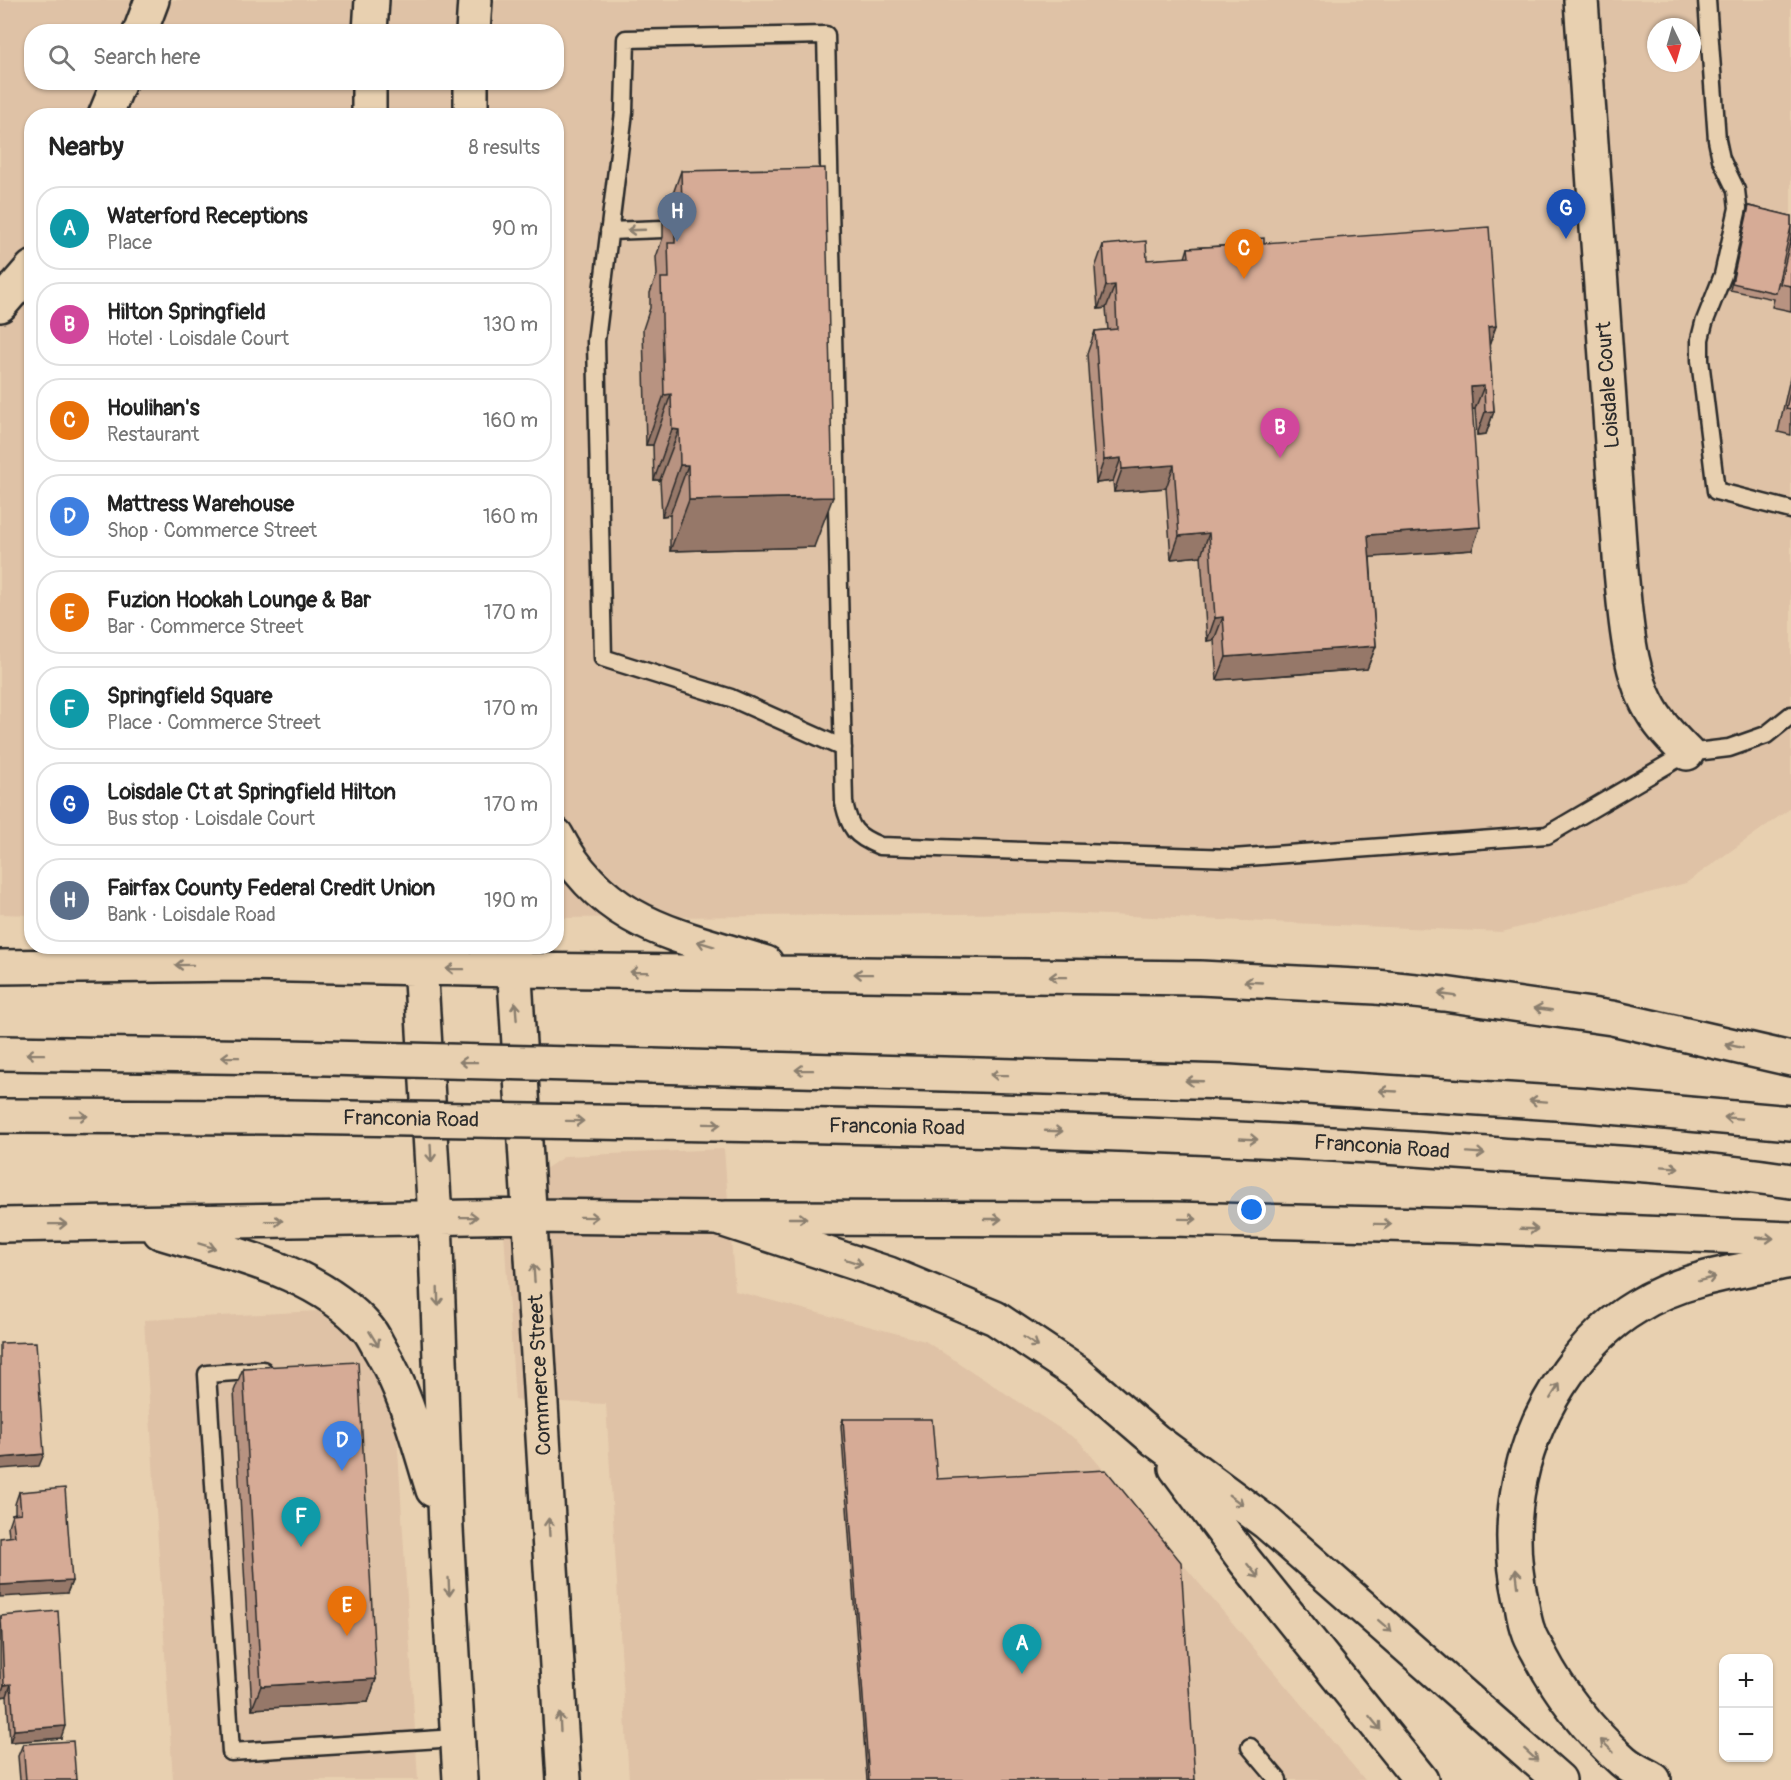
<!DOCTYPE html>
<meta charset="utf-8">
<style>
body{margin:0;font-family:Pangolin,sans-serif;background:#f6f6f6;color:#222}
.controls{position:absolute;right:18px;bottom:18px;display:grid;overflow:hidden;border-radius:12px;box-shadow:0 2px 4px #0004}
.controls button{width:54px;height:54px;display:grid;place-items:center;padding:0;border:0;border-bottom:2px solid #e0e0e0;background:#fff;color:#222;font:30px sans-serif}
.compass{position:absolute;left:1647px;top:18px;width:54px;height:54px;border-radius:50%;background:#fff;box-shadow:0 2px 4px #0004;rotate:175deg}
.you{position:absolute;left:1252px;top:1210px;width:21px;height:21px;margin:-15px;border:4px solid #fff;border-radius:50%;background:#1a73e8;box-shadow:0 0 0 9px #1a73e833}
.badge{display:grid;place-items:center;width:39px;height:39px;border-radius:50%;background:#7c3aed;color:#fff;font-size:20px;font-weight:700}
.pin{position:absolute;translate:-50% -50px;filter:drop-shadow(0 2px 3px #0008)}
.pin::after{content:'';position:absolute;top:32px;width:21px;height:18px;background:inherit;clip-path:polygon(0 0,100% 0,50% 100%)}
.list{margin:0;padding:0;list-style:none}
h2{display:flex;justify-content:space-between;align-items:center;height:78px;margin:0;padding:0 24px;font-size:26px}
h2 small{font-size:20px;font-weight:400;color:#767676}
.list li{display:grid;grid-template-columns:39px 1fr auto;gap:18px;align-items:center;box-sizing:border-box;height:84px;margin:0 12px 12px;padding:0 12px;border:2px solid #e0e0e0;border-radius:24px}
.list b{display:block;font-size:22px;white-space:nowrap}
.list p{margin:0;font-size:20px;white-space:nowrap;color:#767676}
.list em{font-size:20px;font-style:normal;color:#767676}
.icon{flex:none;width:33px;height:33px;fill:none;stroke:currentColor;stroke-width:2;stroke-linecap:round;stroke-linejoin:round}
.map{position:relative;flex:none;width:1791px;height:1780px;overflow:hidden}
.search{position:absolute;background:#fff;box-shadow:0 2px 4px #0004;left:24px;top:24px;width:540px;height:66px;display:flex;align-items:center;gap:15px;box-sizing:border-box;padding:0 21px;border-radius:24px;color:#767676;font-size:22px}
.panel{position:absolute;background:#fff;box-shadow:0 2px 4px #0004;left:24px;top:108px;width:540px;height:846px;border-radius:24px}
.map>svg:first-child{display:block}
.built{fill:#dfc2a6;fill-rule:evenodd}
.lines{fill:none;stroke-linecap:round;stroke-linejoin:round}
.service-casing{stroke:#2b2b2b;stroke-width:21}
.minor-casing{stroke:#2b2b2b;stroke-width:38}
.secondary-casing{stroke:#2b2b2b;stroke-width:38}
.primary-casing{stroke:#2b2b2b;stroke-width:38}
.motorway-casing{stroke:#2b2b2b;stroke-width:38}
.service{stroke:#e8d0b0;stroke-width:16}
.minor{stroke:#e8d0b0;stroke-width:33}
.secondary{stroke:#e8d0b0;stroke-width:33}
.primary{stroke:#e8d0b0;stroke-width:33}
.motorway{stroke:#e8d0b0;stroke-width:33}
.primary-bridge-casing{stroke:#2b2b2b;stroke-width:38;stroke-linecap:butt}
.primary-bridge{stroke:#e8d0b0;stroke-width:33}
.wall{fill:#b89381;stroke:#2b2b2b;stroke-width:1.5}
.shaded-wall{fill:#967869;stroke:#2b2b2b;stroke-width:1.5}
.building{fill:#d6ab96;stroke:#2b2b2b;stroke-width:1.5}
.oneway{stroke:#8a7e6e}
.labels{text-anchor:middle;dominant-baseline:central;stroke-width:4.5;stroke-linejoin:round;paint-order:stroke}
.street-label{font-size:21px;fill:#2b2b2b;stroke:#e8d0b0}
</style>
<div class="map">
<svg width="1791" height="1780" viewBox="0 0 1791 1780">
<rect width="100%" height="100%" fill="#e8d0b0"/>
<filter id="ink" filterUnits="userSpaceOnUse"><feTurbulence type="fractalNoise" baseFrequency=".0167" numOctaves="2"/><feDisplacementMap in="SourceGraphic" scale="12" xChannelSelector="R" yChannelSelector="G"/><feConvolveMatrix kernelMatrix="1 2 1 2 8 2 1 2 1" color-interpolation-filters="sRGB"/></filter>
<g filter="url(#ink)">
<path class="built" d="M0 0H1791V808L1686 883 1502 932 1061 913 557 918 556 116H32V915L0 914ZM1656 27H1692V63H1656ZM32 32H556V82H32Z
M724 1149 735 1291 925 1341 1079 1441 1365 1780H629L606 1404 515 1400 503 1217 528 1180 565 1156Z
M318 1311 352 1337 396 1417 418 1780H173L144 1320Z"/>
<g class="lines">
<defs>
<path id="service" d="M1707 0 1717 140 1721 159 1736 190 1738 208 1723 275 1704 323 1700 339V360L1716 491 1791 510
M609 231 663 229
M843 748 731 698 603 658 596 341 624 112 626 39 826 35 844 803C850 829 855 836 880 846L1233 858 1547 835 1687 753 1729 748 1766 735 1791 715
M263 1370 207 1374 231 1752 457 1738
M1250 1747 1278 1780"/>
<path id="minor" d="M1581 0 1621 571C1626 619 1628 682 1659 722 1667 733 1677 743 1687 753
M140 32 152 0
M105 116 119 82
M0 305 32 268"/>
<path id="secondary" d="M370 32 372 0
M473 32 475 0
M471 82V116
M369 116V82
M419 946 435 1218 446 1529 460 1780
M513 946 564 1780
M0 967 243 964 514 970
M0 1225 530 1216 718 1218
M160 1232C231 1254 317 1270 368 1329 373 1335 376 1342 380 1349 406 1392 418 1442 433 1490"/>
<path id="primary" d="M556 835C603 925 677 935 766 963
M514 970 1200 978 1376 987 1444 994 1612 1018 1791 1059
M0 1053 288 1057
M652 1066 1229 1082 1586 1105 1791 1123
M0 1116 286 1117
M654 1123C927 1127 1199 1133 1472 1153 1578 1161 1685 1165 1791 1181
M726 1218 1172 1219 1470 1226 1791 1239"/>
<path id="motorway" d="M718 1218 889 1274 995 1318 1076 1372 1155 1440 1267 1523 1559 1780
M1176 1468 1245 1561 1421 1780
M1654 1780C1644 1774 1632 1769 1623 1761 1589 1731 1561 1695 1540 1655 1536 1647 1530 1639 1528 1631 1524 1621 1523 1610 1521 1600 1503 1519 1520 1439 1568 1372 1586 1347 1609 1323 1636 1307 1682 1278 1738 1271 1791 1261"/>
</defs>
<use href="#service" class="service-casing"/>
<use href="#minor" class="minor-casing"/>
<use href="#secondary" class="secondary-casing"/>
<use href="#primary" class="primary-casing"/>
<use href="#motorway" class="motorway-casing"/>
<use href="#service" class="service"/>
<use href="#minor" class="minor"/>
<use href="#secondary" class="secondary"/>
<use href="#primary" class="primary"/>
<use href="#motorway" class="motorway"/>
<defs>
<path id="primary-bridge" d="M288 1057 652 1066
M286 1117 654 1123"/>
</defs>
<use href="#primary-bridge" class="primary-bridge-casing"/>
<use href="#primary-bridge" class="primary-bridge"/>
</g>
<path class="wall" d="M681 171 814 547 670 551V515L662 516 660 480H654L653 445H646L643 329 650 308V293L657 275 656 257 663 237V222Z
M1749 206 1791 216V311L1772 307 1774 299 1730 290 1747 213Z
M1241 240 1264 243 1496 326 1489 345 1494 411 1486 434 1477 435 1475 409H1472V550L1370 557 1376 646 1367 669 1217 680 1214 640 1207 641 1201 556 1171 559 1166 488 1114 492 1113 481 1096 483 1087 354 1095 331 1108 330 1106 308 1098 309 1095 268 1103 245 1147 260 1185 258 1188 248 1239 245Z
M1791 374V435L1778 432Z
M32 548V581L31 550Z
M243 1368 376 1679 368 1702 252 1709 234 1391Z
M843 1419 937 1479 1195 1780H867L841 1425Z
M19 1492 72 1581 67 1593 9 1536 8 1526 12 1514 15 1513V1504Z
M1 1616 61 1738 10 1742 7 1696 0 1697V1618Z
M23 1744 76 1780H20L18 1756Z"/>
<path class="shaded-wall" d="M1115 285 1106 308 1098 309 1106 286Z
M1496 326 1488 349V327Z
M1484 386 1475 409 1462 410 1471 387Z
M671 394 653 445H646L664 395Z
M1494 411 1486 434 1477 435 1485 412Z
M672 429 679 430 660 480H654Z
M1121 458 1113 481 1096 483 1104 460Z
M680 465H688L670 515 662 516Z
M1174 465 1166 488 1114 492 1122 469Z
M833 497 814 547 670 551 689 500Z
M1480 527 1472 550 1360 558 1368 535Z
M1209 533 1201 556 1171 559 1179 536Z
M1223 617 1214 640 1207 641 1215 618Z
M1376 646 1367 669 1217 680 1226 657Z
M44 1454 39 1466 0 1469V1458Z
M72 1581 67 1593 0 1597V1585Z
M376 1679 368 1702 252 1709 261 1686Z
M11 1684 7 1696 0 1697 4 1685Z
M65 1726 61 1738 10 1742 14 1730Z"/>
<path class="building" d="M825 168 833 497 689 500 688 465H680L679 430 672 429 671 394 664 395 661 278H669L668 243H675V206H682L681 171Z
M1749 206 1791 216V227L1776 293 1732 283Z
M1489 227 1496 326 1488 327 1494 411 1485 412 1484 386 1471 387 1480 527 1368 535 1376 646 1226 657 1223 617 1215 618 1209 533 1179 536 1174 465 1122 469 1121 458 1104 460 1095 331 1117 329 1115 285 1106 286 1103 245 1146 241 1147 260 1189 257 1188 248 1241 245V240L1264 238V243Z
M1791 238V286L1780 284Z
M1791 387V410L1786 409Z
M36 1342 44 1454 0 1458V1343Z
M358 1362 376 1679 261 1686 243 1368Z
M843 1419H932L937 1479 1106 1470 1181 1562 1195 1780H869Z
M65 1488 72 1581 0 1585V1538L15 1536 12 1514 21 1513 19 1492Z
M58 1611 65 1726 14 1730 11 1684 4 1685 1 1616Z
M73 1741 76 1780H26L23 1744Z"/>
<defs><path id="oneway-shaft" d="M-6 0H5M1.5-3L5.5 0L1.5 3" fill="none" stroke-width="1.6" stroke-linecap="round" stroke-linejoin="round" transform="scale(1.5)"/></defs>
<g class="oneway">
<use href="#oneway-shaft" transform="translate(636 230) rotate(178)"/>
<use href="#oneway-shaft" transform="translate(706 944) rotate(-163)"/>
<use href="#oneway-shaft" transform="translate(184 965) rotate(179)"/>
<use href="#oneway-shaft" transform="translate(455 969) rotate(-179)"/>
<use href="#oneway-shaft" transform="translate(639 972) rotate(-179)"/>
<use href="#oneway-shaft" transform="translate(863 974) rotate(-179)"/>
<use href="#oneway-shaft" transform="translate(1058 977) rotate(-179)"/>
<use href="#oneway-shaft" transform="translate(1253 982) rotate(-177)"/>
<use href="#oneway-shaft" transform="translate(1447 995) rotate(-172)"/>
<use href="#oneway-shaft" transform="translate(1543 1009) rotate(-172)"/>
<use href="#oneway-shaft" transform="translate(516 1011) rotate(-94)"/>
<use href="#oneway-shaft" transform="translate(1734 1046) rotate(-167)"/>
<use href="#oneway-shaft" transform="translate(35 1054) rotate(-179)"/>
<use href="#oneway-shaft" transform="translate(230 1057) rotate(-179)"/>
<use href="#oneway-shaft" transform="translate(468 1062) rotate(-179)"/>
<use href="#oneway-shaft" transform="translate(804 1070) rotate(-179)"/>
<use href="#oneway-shaft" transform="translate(999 1075) rotate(-179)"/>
<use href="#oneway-shaft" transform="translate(1194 1081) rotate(-178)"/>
<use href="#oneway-shaft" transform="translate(1388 1091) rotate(-177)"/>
<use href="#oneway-shaft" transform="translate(1538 1101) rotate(-176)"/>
<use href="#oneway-shaft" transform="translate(79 1116)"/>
<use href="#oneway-shaft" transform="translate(1733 1118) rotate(-175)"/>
<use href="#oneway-shaft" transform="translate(575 1121) rotate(1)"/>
<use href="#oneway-shaft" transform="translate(712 1124) rotate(1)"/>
<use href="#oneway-shaft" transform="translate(1054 1131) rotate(2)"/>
<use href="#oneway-shaft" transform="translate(1249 1139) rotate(3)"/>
<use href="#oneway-shaft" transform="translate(431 1153) rotate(87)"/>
<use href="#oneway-shaft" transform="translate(1476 1153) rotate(4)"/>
<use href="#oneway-shaft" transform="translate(1670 1167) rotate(4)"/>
<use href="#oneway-shaft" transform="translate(469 1217) rotate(-1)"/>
<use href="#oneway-shaft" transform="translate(589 1217) rotate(1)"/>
<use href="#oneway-shaft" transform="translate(798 1218)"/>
<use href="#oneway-shaft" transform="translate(993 1219)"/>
<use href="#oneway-shaft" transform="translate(1188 1219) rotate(1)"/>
<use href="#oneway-shaft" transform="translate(274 1221) rotate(-1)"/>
<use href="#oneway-shaft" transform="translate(58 1224) rotate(-1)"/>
<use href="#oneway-shaft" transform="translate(1383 1224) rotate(1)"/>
<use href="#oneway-shaft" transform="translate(1529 1229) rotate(2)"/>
<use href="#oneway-shaft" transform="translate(1765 1238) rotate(2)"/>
<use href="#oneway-shaft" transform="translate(207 1246) rotate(17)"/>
<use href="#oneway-shaft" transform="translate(854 1262) rotate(18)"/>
<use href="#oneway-shaft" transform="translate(534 1273) rotate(-94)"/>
<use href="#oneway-shaft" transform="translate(1707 1279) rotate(-14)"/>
<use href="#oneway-shaft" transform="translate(438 1297) rotate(88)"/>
<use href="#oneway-shaft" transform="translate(374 1339) rotate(59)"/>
<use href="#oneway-shaft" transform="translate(1031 1342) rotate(34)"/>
<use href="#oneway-shaft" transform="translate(1555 1391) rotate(-58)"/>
<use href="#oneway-shaft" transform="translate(1236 1500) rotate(36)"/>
<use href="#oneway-shaft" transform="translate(549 1527) rotate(-93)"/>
<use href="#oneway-shaft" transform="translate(1253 1571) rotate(51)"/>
<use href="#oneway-shaft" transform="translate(1517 1578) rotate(-97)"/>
<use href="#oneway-shaft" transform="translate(449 1587) rotate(87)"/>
<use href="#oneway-shaft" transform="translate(1385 1626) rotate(41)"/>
<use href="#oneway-shaft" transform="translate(560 1722) rotate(-93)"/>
<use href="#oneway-shaft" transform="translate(1375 1723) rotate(51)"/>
<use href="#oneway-shaft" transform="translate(1607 1746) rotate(-136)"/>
<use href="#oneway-shaft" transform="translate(1531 1755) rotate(42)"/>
</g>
</g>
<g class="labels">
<g class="street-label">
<text transform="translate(1608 385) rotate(-94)">Loisdale Court</text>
<text transform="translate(411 1119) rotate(1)">Franconia Road</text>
<text transform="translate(897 1127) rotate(1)">Franconia Road</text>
<text transform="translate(1382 1147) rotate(4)">Franconia Road</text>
<text transform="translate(540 1375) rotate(-93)">Commerce Street</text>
</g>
</g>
</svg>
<div class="controls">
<button>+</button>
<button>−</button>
</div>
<svg class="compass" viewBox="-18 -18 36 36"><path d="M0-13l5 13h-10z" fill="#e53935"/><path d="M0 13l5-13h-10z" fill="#767676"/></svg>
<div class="you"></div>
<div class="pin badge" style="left:1022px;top:1674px;background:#0f9aa8">A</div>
<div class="pin badge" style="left:1280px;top:458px;background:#d1479c">B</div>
<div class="pin badge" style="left:1244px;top:279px;background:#e8710a">C</div>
<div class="pin badge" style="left:342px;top:1471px;background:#3f7fe0">D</div>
<div class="pin badge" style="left:347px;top:1636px;background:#e8710a">E</div>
<div class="pin badge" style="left:301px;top:1547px;background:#0f9aa8">F</div>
<div class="pin badge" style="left:1566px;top:239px;background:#1a4fb4">G</div>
<div class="pin badge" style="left:677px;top:242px;background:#5c6f8a">H</div>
<div class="search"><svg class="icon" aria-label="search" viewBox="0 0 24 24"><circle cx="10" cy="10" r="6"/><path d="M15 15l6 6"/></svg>Search here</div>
<section class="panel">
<h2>Nearby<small>8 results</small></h2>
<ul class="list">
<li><span class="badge" style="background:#0f9aa8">A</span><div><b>Waterford Receptions</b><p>Place</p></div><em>90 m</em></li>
<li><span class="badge" style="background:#d1479c">B</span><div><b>Hilton Springfield</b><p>Hotel · Loisdale Court</p></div><em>130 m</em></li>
<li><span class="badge" style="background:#e8710a">C</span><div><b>Houlihan's</b><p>Restaurant</p></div><em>160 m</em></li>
<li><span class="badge" style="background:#3f7fe0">D</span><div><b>Mattress Warehouse</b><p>Shop · Commerce Street</p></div><em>160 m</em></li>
<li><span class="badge" style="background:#e8710a">E</span><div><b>Fuzion Hookah Lounge &amp; Bar</b><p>Bar · Commerce Street</p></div><em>170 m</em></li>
<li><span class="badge" style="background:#0f9aa8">F</span><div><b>Springfield Square</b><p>Place · Commerce Street</p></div><em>170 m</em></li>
<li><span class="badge" style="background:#1a4fb4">G</span><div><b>Loisdale Ct at Springfield Hilton</b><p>Bus stop · Loisdale Court</p></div><em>170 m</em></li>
<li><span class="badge" style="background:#5c6f8a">H</span><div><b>Fairfax County Federal Credit Union</b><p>Bank · Loisdale Road</p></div><em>190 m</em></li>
</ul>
</section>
</div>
